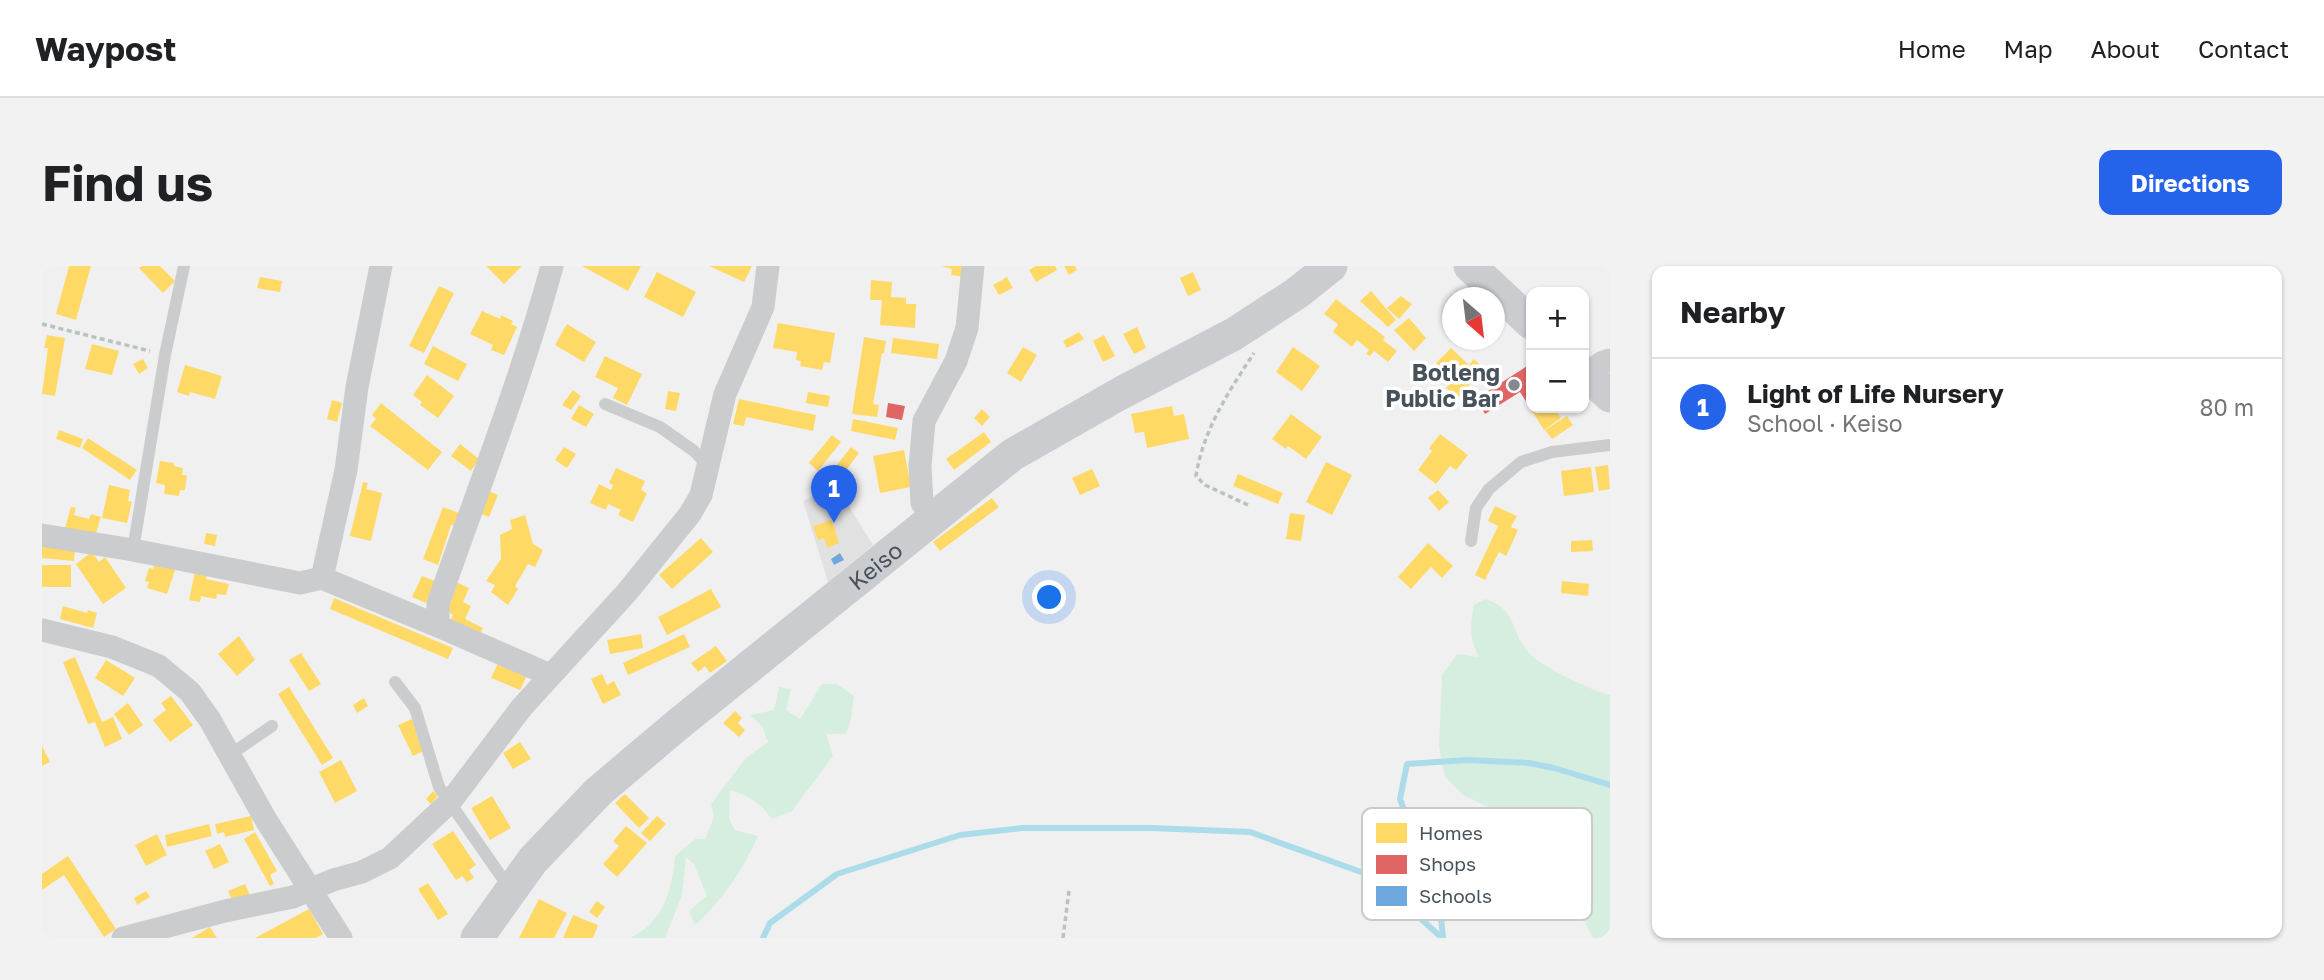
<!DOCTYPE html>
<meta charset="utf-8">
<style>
body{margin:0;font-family:"Golos Text",sans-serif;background:#f2f2f2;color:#202124}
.controls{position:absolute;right:21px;top:21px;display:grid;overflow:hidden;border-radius:14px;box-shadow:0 2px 5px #0004}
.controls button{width:63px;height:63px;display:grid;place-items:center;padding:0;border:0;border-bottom:2px solid #e0e0e0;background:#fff;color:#202124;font:35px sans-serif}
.compass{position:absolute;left:1400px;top:21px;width:63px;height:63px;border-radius:50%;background:#fff;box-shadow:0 2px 5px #0004;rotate:152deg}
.you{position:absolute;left:1008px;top:332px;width:24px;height:24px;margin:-18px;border:5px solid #fff;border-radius:50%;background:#1a73e8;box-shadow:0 0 0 10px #1a73e833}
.badge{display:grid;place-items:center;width:46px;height:46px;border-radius:50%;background:#2563eb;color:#fff;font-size:23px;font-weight:700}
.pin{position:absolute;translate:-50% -58px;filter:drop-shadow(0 2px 4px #0008)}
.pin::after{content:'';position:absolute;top:37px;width:24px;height:21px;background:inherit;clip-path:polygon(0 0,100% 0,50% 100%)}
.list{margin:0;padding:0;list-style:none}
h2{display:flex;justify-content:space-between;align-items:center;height:91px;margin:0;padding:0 28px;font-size:30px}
h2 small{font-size:23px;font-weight:400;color:#757577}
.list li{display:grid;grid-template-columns:46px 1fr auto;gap:21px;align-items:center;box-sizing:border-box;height:98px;padding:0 28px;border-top:2px solid #e0e0e0}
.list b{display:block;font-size:26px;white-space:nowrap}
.list p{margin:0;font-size:23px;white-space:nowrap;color:#757577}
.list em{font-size:23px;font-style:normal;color:#757577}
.map{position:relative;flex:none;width:1568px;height:672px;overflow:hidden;border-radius:14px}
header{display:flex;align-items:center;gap:42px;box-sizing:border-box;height:98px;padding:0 35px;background:#fff;border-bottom:2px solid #e0e0e0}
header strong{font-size:33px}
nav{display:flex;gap:38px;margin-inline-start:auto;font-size:24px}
.intro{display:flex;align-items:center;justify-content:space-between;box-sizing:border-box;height:168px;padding:0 42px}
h1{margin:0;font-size:49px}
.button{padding:18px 32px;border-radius:14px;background:#2563eb;color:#fff;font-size:24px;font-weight:700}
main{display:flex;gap:42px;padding:0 42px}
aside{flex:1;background:#fff;border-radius:14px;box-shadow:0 2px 5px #0004}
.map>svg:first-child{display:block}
.education{fill:#e2e1e1}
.green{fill:#d6eee0}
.homes{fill:#ffd966}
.shops{fill:#e06666}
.schools{fill:#6fa8dc}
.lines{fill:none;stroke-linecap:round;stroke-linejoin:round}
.stream{stroke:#acdcea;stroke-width:6}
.path{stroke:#b8c3c0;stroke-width:3.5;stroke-dasharray:5 3.5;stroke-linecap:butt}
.lane{stroke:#caccce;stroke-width:12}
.street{stroke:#caccce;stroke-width:23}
.secondary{stroke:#cbcccf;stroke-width:33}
.poi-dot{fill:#83898f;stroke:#fff;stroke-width:2.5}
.labels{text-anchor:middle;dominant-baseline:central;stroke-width:7;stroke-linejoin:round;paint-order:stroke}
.poi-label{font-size:23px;font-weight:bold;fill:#48525b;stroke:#fff;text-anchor:end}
.street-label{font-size:23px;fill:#48525b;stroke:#fff}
.key{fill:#fff;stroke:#c8cbce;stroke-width:2}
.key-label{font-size:19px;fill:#48525b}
</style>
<header>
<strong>Waypost</strong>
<nav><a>Home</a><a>Map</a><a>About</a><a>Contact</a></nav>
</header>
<div class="intro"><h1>Find us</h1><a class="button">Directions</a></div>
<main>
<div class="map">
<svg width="1568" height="672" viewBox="0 0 1568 672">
<rect width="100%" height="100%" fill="#f0f0f0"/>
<path class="education" d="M794 220 831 279 786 316 761 235Z"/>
<path class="green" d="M1443 333C1477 343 1468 370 1490 390 1502 401 1552 426 1568 429V672H1551L1515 602 1469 558 1448 542 1421 529 1403 511 1397 481 1400 409 1415 388 1437 391C1427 373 1428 359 1432 339Z
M780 418H795L812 430 809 454 804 468H784L791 490 750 545 729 553C720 537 705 529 688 524L687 552 693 564 716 570C701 604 681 634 653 659L647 645 665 630 652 598 644 591 640 629 623 672H588C622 656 630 624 633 590L653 573H663L672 551 669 538 704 492 726 476 720 460 708 449 732 444 737 421 749 423 744 444 758 453Z"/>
<path class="homes" d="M27 0H49L34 54 14 48Z
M100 0H118L133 15 121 27 97 2Z
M444 0H480L462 18Z
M540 0H599L586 25Z
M667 0H710L702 16Z
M899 0H924L922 11 909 9 910 3Z
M994 0H1013L1015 4 994 16 987 4Z
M1022 0H1033L1035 4 1027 9Z
M615 6 654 26 641 51 602 31Z
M1151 6 1159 24 1146 30 1138 12Z
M218 11 240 15 238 26 215 22Z
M965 11 971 22 957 29 951 19Z
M829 14 850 16 849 31 864 32V38H874L873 62 838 59 840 34H828Z
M397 20 412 27 382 87 367 80Z
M1329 25 1354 54 1346 61 1318 35Z
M1359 30 1370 38 1357 53 1345 42Z
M1294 33 1343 71 1341 74 1355 85 1346 96 1332 85 1328 90 1324 88 1327 84 1315 74 1310 81 1291 66 1296 58 1282 48Z
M440 45 458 53 459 49 471 55 469 58 475 61 462 89 449 84 451 79 428 68Z
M1367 52 1384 72 1372 85 1352 64Z
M736 57 793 67 788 97 782 96 780 104 758 100 759 95 754 94 755 86 731 82Z
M525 58 554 76 542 96 513 79Z
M1095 61 1104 82 1092 88 1081 68Z
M1037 66 1042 73 1025 82 1021 75Z
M5 69 23 72 13 130 0 128 6 82H2Z
M1062 69 1073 90 1061 96 1051 75Z
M822 71 844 75 842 87H840L831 138 837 139 835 151 810 148Z
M851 72 897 78 895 93 849 87Z
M50 78 77 85 70 109 43 103Z
M391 80 425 98 416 115 382 98Z
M981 81 995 89 979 116 965 107Z
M1251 81 1278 100 1260 125 1234 106Z
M1409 82 1427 99 1432 93 1442 103 1415 132 1404 122 1412 114 1394 97Z
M563 90 600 108 585 139 571 132 576 122 553 111Z
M101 93 106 102 97 108 91 98Z
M143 99 180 110 173 133 148 126 147 130 135 126Z
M385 109 412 130 396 152 378 139 380 136 371 129Z
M531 124 539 130 529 144 520 139Z
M626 125 638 127 634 145 623 143Z
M766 126 788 130 786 141 764 137Z
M697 133 774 149 771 165 704 151 702 160 691 158Z
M290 134 300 137 295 156 285 153Z
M339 137 400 186 386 204 328 160 334 153 330 149Z
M537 139 552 148 544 161 529 153Z
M1130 140 1132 150 1142 148 1147 173 1105 182 1102 166 1093 167 1089 148Z
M1494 142H1512L1519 152 1502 164 1490 145Z
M940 143 948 151 940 160 932 152Z
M1249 148 1280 171 1264 193 1246 180 1244 183 1230 173Z
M1525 150 1531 159 1510 173 1503 164Z
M811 153 856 162 853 174 809 165Z
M17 164 41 173 38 182 14 173Z
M942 166 949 176 912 204 904 193Z
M1398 168 1426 189 1414 204 1408 200 1394 218 1376 204 1390 185 1387 182Z
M790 169 799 176 776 205 767 197Z
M46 172 95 204 88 214 40 182Z
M418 178 437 193 429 205 409 190Z
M522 181 534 188 525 202 513 194Z
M809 181 817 187 799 211 790 205Z
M862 184 869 221 838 227 831 190Z
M118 195 132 197V200L141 202 140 209H145L143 224H138L137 230 122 228 123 219 114 217Z
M1284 196 1310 209 1290 249 1264 236Z
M1566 199 1568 223 1557 225 1553 201Z
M1549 201 1552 226 1522 230 1519 205Z
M574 202 603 215 599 224 605 227 591 256 576 249 579 244 566 238 564 244 548 237 557 218 569 224 571 219 567 217Z
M1050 203 1058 220 1038 229 1030 212Z
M1196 208 1241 227 1236 238 1191 220Z
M321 216 326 217 324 223 340 227 329 275 308 270Z
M67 219 88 224 86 235 90 236 85 257 60 252Z
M1396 224 1407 236 1397 245 1386 232Z
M447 225 456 229 447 251 437 247Z
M950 232 957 241 898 285 891 276Z
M1453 240 1475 250 1469 261 1476 264 1464 290 1457 286 1443 314 1433 309 1456 260 1446 255Z
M29 241 34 242 32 249 47 253 49 248 59 251 53 270 23 262Z
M401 241 417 247 412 260 409 259 396 299 381 293Z
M1248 247 1263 249 1259 275 1244 273Z
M483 249 491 278 501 284 493 301 486 298 473 320 476 323 466 339 449 326 453 319 444 315 459 293 458 269 470 263 468 254Z
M790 254 797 277 785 282 782 272 776 274 771 260Z
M164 267 175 269 173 280 162 278Z
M659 272 671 286 630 323 617 309Z
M1550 274 1551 285 1529 286V275Z
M1386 277 1411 300 1400 312 1389 301 1369 323 1356 311Z
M0 280 33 282 32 295 0 292Z
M50 286 57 296 63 291 84 322 61 338 34 298Z
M113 297 133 304 125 328 105 322 107 316 103 315 107 302 111 303Z
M0 299H29V321H0Z
M153 306 165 309 164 313 187 318 184 329 175 328 174 333 159 330 158 336 147 334Z
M380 310 393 315 384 337 370 331Z
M1520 315 1547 318 1546 330 1519 327Z
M414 316 427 322 421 336 429 340 423 353 441 362 436 371 407 358 411 349 401 342Z
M669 323 679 341 625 369 616 351Z
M292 332 411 382 406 393 288 343Z
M21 340 45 347 46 344 55 347 51 362 18 353Z
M599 368 601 382 568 388 565 374Z
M642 368 648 381 586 409 581 397Z
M197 370 213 394 195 410 176 388Z
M674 380 685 395 668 407 663 400 656 406 649 397Z
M259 387 279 418 267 425 247 394Z
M33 391 60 456 71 451 80 473 63 481 53 456 46 458 21 396Z
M64 394 93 412 81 430 53 412Z
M456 397 485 409 478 424 449 412Z
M560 408 565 419 572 415 579 429 561 438 549 413Z
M247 421 291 492 280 499 236 428Z
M129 430 151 459 128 476 111 454 124 444 119 437Z
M322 432 326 440 315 447 311 439Z
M86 437 101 459 87 469 72 448Z
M693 445 700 452 696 457 703 464 697 471 681 457Z
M370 453 384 484 371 490 356 459Z
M478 476 489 493 471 503 461 487Z
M0 480 8 496 0 500Z
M299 494 315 525 293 537 277 506Z
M391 525 396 530 389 538 384 533Z
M583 528 607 552 597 562 573 537Z
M450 530 469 562 448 574 429 542Z
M209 550 212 564 183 571 182 566 175 568 173 558Z
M615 550 624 558 608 575 599 567Z
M167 558 170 570 125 581 123 569Z
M584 560 605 577 575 611 561 598 577 580 571 575Z
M411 565 434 599 427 604 432 612 425 616 420 610 414 614 390 578Z
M213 566 235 605 228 609 232 618 228 620 202 573Z
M115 568 125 589 104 600 93 579Z
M178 578 187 596 172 603 163 585Z
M26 590 74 663 62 671 22 609 0 624V608Z
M386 617 406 648 396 654 376 623Z
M203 618 208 629 191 636 186 625Z
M104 625 108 631 95 639 92 632Z
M497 633 525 647 512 672H477Z
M555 635 563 641 555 652 547 646Z
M267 643 281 668 274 672H213Z
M531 649 556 659 551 672H521Z
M168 661 175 672H150Z"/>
<path class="shops" d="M1485 100 1489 106V143L1478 126 1443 148 1434 133Z
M846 137 863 140 860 154 844 151Z"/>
<path class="schools" d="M786 232 792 242 787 245 781 235Z
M798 287 802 294 792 299 789 293Z"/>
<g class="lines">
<path class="stream" d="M721 672 728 657 795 608 918 569 980 562H1109L1208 566 1333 611 1400 672
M1401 672 1399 651 1388 613 1358 533 1365 498 1425 494 1487 497 1512 502 1568 519"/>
<path class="path" d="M0 58 108 85
M1206 239 1163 219 1154 210C1161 164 1187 125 1212 87
M1021 672 1027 625"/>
<path class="lane" d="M563 138 618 161 652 185 667 201
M1429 275 1434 242 1447 223 1479 196 1510 186 1568 179
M91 284 123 89 142 0
M353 416 373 442 397 521 468 623
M186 490 230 460"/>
<path class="street" d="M1545 109 1559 97 1568 94
M893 253 880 237 878 200 882 155 914 95 925 62 931 0
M0 269 91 284 258 317 280 312 396 360
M280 312 304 204 315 121 339 0
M0 364 70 381 117 400 148 426 168 454 224 554 299 672
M508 409 396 360V338C435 225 479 115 510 0
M81 672 183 645 251 631 291 614 320 606 348 592 408 536 480 441 586 325 648 248 659 229 683 128 721 41 726 0"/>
<g class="secondary">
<path d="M1428 0 1489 57"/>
<path d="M1542 106 1568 130"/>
<path id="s1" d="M435 672 491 594 556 526 634 460 970 189 1079 127 1192 68 1255 27 1289 0"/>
</g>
</g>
<circle class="poi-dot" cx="1472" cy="119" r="7"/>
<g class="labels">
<g class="poi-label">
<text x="1458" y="106">Botleng<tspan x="1458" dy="26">Public Bar</tspan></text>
</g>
<g class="street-label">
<text stroke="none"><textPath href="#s1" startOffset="548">Keiso</textPath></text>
</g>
</g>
<rect x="1320" y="542" width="230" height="112" rx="10" class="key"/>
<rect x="1334" y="557" width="31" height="20" fill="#ffd966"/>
<rect x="1334" y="589" width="31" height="19" fill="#e06666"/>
<rect x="1334" y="620" width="31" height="20" fill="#6fa8dc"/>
<g class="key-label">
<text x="1377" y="574">Homes</text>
<text x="1377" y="605">Shops</text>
<text x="1377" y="637">Schools</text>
</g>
</svg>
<div class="controls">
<button>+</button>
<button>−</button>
</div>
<svg class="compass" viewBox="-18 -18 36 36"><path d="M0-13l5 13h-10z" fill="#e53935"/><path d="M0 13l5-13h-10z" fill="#757577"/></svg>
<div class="you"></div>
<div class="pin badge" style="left:792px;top:257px">1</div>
</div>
<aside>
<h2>Nearby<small></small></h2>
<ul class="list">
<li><span class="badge">1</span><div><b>Light of Life Nursery</b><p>School · Keiso</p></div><em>80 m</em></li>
</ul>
</aside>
</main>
